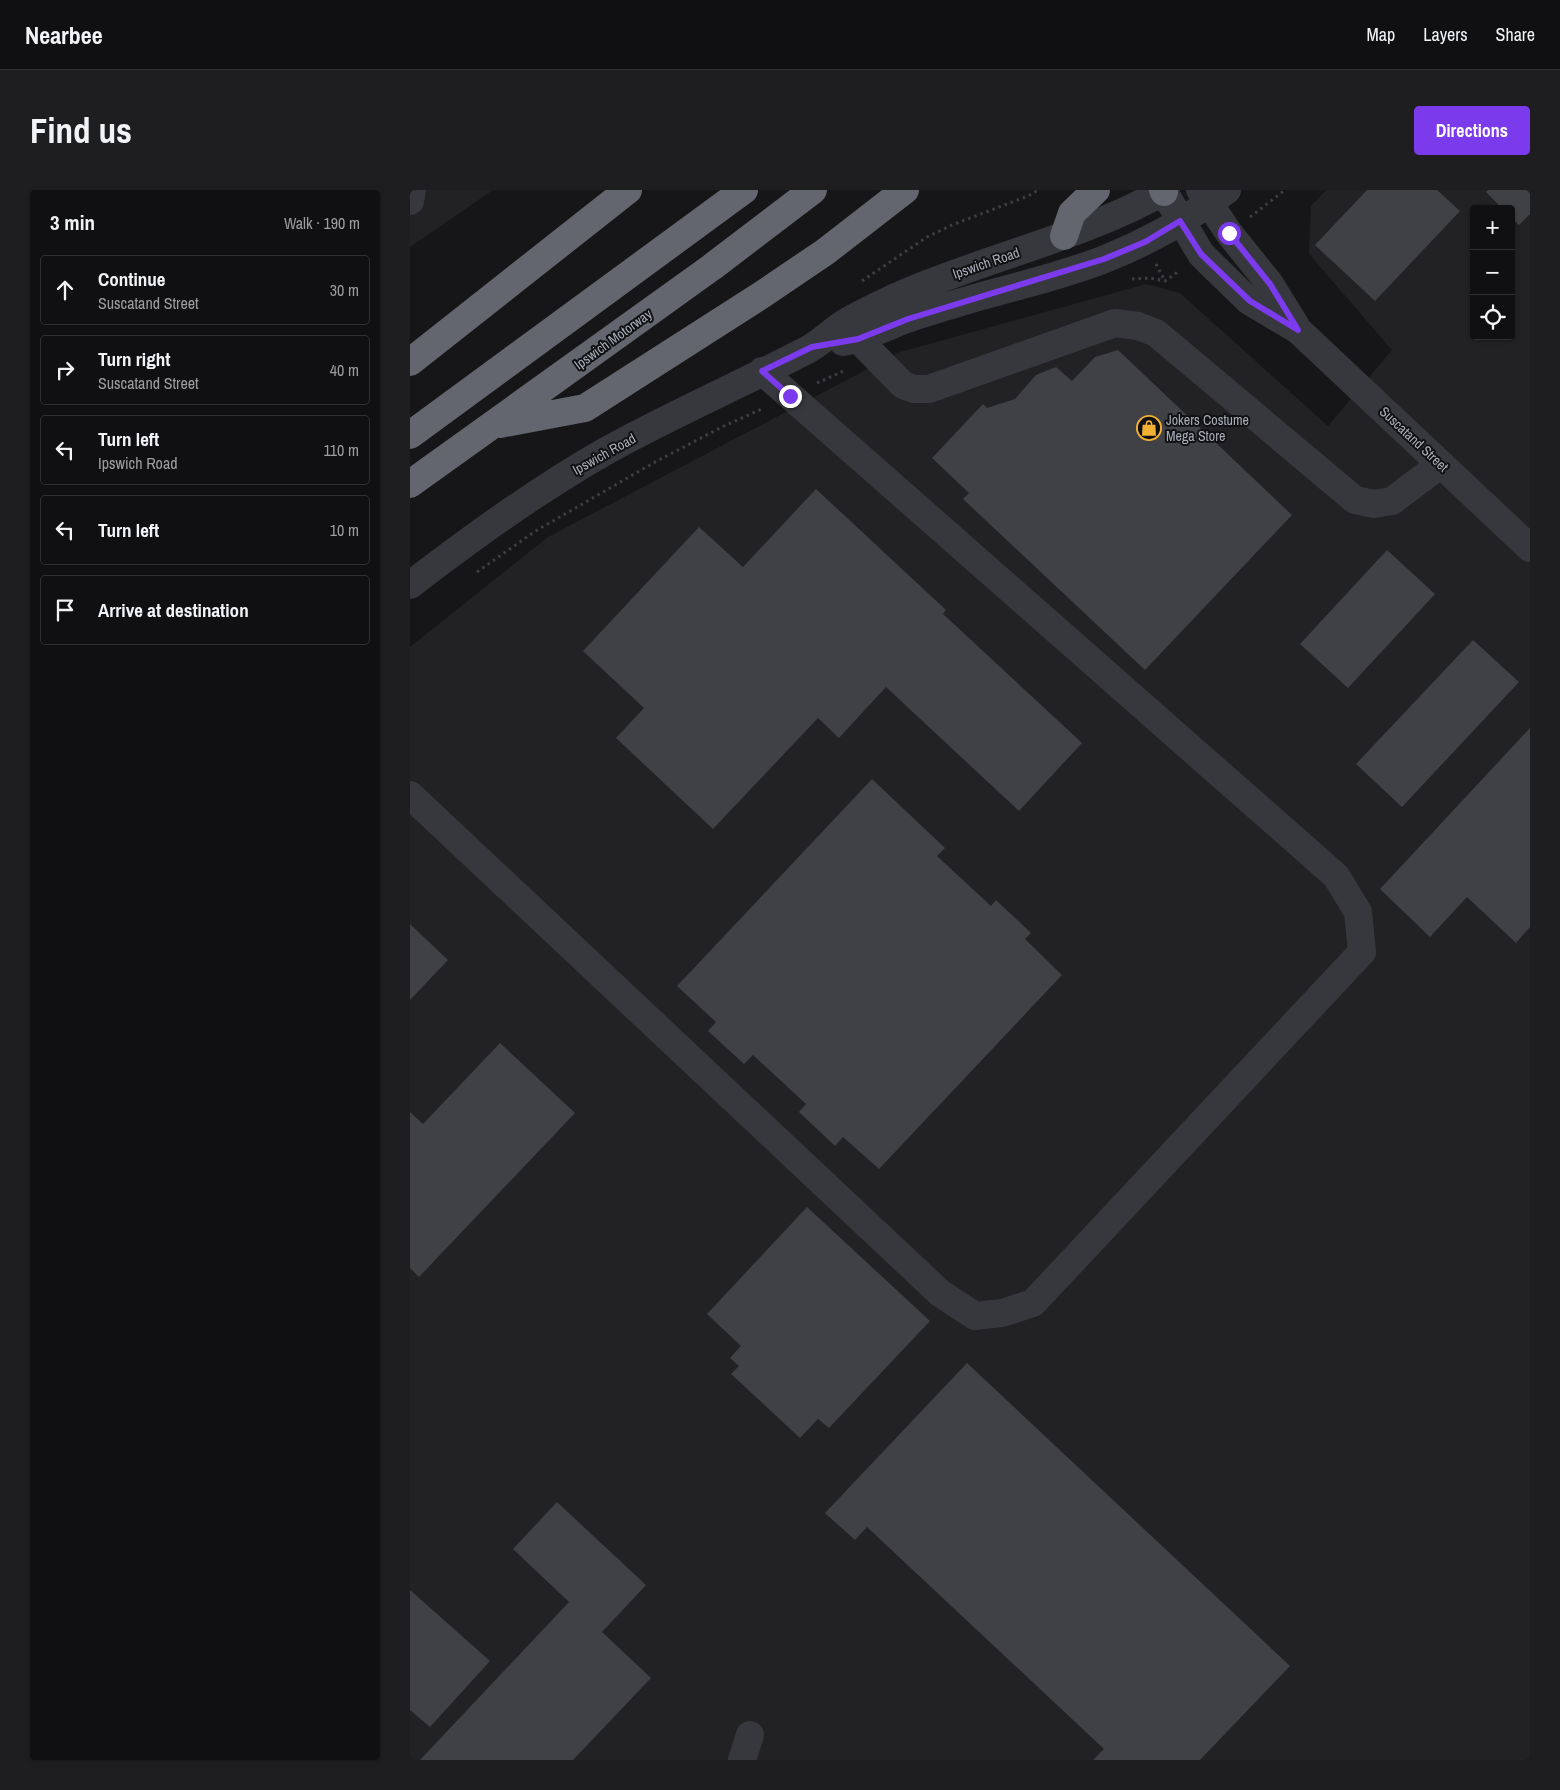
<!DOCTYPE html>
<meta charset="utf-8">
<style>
body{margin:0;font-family:"Archivo Narrow",sans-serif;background:#1e1e20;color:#f1f3f6}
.controls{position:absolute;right:15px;top:15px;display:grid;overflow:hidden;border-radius:5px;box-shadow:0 1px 4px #0004}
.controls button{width:45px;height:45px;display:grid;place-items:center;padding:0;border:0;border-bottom:1px solid #303032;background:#101012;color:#f1f3f6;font:25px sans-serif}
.stop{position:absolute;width:15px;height:15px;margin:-11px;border:4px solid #7c3aed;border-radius:50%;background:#fff}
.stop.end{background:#7c3aed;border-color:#fff;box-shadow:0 1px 5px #0008}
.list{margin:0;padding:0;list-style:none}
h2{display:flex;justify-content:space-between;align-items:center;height:65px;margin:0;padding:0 20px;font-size:21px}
h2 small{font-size:16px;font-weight:400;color:#9c9d9f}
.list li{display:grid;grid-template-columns:32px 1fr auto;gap:15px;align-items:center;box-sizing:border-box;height:70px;margin:0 10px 10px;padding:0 10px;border:1px solid #303032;border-radius:5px}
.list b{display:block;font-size:19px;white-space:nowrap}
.list p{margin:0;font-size:16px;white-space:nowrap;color:#9c9d9f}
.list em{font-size:16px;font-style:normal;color:#9c9d9f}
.icon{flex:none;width:28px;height:28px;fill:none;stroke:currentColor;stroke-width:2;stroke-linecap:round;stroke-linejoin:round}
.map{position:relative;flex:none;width:1120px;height:1570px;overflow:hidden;border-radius:5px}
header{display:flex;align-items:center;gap:30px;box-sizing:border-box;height:70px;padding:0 25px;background:#101012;border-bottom:1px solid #303032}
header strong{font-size:24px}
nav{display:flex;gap:28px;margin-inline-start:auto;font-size:18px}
.intro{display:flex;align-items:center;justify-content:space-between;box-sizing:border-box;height:120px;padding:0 30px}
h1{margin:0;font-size:35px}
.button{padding:12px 22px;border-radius:5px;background:#7c3aed;color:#fff;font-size:18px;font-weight:700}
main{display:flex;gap:30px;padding:0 30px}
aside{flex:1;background:#101012;border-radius:5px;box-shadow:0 1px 4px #0004}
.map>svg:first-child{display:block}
.built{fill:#222225;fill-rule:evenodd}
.building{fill:#404145}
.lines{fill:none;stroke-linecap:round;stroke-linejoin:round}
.path{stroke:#3d3f44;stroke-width:3;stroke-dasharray:2.5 4;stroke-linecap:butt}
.minor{stroke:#37383d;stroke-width:28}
.highway{stroke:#63666e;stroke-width:28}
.route{stroke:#7c3aed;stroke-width:6}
.labels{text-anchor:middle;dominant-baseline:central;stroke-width:4;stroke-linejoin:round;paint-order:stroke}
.street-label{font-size:14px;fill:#a8adb8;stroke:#111113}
.poi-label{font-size:14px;fill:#a8adb8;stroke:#111113;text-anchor:start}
</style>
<header>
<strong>Nearbee</strong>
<nav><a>Map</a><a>Layers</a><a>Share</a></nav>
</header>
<div class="intro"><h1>Find us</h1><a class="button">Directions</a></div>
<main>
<aside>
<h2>3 min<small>Walk · 190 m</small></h2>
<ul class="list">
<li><svg class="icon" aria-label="ahead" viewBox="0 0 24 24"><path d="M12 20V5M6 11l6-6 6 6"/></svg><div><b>Continue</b><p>Suscatand Street</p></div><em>30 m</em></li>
<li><svg class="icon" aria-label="right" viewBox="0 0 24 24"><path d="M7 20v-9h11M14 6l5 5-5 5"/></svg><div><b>Turn right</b><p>Suscatand Street</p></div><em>40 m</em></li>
<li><svg class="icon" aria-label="left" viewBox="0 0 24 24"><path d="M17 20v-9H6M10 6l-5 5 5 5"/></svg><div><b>Turn left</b><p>Ipswich Road</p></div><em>110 m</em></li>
<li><svg class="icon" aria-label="left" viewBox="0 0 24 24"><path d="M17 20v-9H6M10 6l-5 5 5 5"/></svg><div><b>Turn left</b></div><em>10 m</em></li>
<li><svg class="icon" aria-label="arrive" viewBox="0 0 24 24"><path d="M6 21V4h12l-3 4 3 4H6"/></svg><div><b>Arrive at destination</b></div></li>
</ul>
</aside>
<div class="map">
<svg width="1120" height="1570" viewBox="0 0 1120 1570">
<rect width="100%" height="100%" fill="#161618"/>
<path class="built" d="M0 0H83L0 57Z
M916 0H1120V1570H0V457L138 347 490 162 736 94 770 103 918 236 982 160 899 64 901 16ZM1064 19H1101V146H1064Z"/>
<path class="building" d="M957 0H1027L1050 21 965 111 905 55Z
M1078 0H1118L1120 2V24L1109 35 1101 27V19H1093L1076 2Z
M708 160 882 325 735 480 553 309 559 303 522 268 573 214 577 218 605 209 626 185 646 177 662 191 685 167Z
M406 299 536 420 533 424 672 553 609 621 476 497 429 548 408 528 303 639 206 548 234 518 173 461 289 337 333 377Z
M977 360 1025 404 938 498 890 454Z
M1063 450 1109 492 992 617 946 574Z
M1120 538V737L1106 753 1057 707 1020 747 970 699Z
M462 589 535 658 527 666 581 716 586 710 621 743 615 749 652 785 469 979 433 947 425 956 389 922 396 914 343 865 334 874 298 841 306 832 267 796Z
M0 734 38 770 0 810Z
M90 853 165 923 9 1087 0 1078V922L13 934Z
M397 1017 520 1131 419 1238 408 1229 390 1248 321 1184 329 1176 320 1168 331 1156 297 1124Z
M557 1173 880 1476 790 1570H683L694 1559 457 1337 445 1350 415 1323Z
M147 1312 236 1395 192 1442 241 1488 163 1570H10L159 1412 103 1359Z
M0 1400 80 1471 20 1537 0 1520Z"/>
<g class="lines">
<path class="path" d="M840 27 875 0
M746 74 755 91
M722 89 740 88 755 91 769 81
M452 91 517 47 542 35 618 6 628 0
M407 193 436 180
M67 382 124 342 245 272 314 236 354 218"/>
<path class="minor" d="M790 0 819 43 860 94 886 136
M754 2 791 64 801 74 839 111 888 140 1120 358
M0 11 2 0
M448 149 493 195 504 199H519L705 133 728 136 746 143 945 310 964 314 982 311 1031 274
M433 152C456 147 476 137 497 129 514 123 531 118 548 113 597 98 647 88 695 69 738 52 780 28 817 0
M0 395C63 347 126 301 196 261 262 224 332 194 399 159 413 151 424 139 438 131 454 122 471 114 488 106 576 67 672 48 756 0
M0 605 530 1103 565 1126 592 1123 623 1113 952 762 948 722 926 686 352 181
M332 1570 340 1545"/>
<path class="highway" d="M753 0 754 2
M654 46 662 23 686 0
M0 172 218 0
M90 234 175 218 353 104 415 62 495 0
M0 245 334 0
M0 294 302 77 403 0"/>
</g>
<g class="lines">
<path class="route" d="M380 206 352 181 402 157 448 149 498 129 694 69 735 52 770 31 791 64 840 111 888 140 860 94 819 43"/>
</g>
<defs>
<symbol id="shop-ring" viewBox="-11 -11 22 22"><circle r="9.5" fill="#111113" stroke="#f2b134" stroke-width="1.5"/><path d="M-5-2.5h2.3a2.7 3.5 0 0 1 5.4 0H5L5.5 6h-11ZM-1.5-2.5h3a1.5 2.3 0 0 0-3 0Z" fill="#f2b134"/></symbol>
</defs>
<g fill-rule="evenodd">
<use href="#shop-ring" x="725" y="224" width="28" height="28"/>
</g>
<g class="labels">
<g class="street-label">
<text transform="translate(576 73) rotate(-19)">Ipswich Road</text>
<text transform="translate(203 149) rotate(-36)">Ipswich Motorway</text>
<text transform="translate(1004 249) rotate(43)">Suscatand Street</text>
<text transform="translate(194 264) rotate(-29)">Ipswich Road</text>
</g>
<g class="poi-label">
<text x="756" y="230">Jokers Costume<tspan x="756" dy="16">Mega Store</tspan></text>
</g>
</g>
</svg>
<div class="controls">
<button>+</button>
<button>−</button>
<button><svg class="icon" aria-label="locate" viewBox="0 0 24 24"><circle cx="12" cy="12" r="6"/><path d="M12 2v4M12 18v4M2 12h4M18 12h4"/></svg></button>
</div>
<div class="stop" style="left:819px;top:43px"></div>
<div class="stop end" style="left:380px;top:206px"></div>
</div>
</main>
